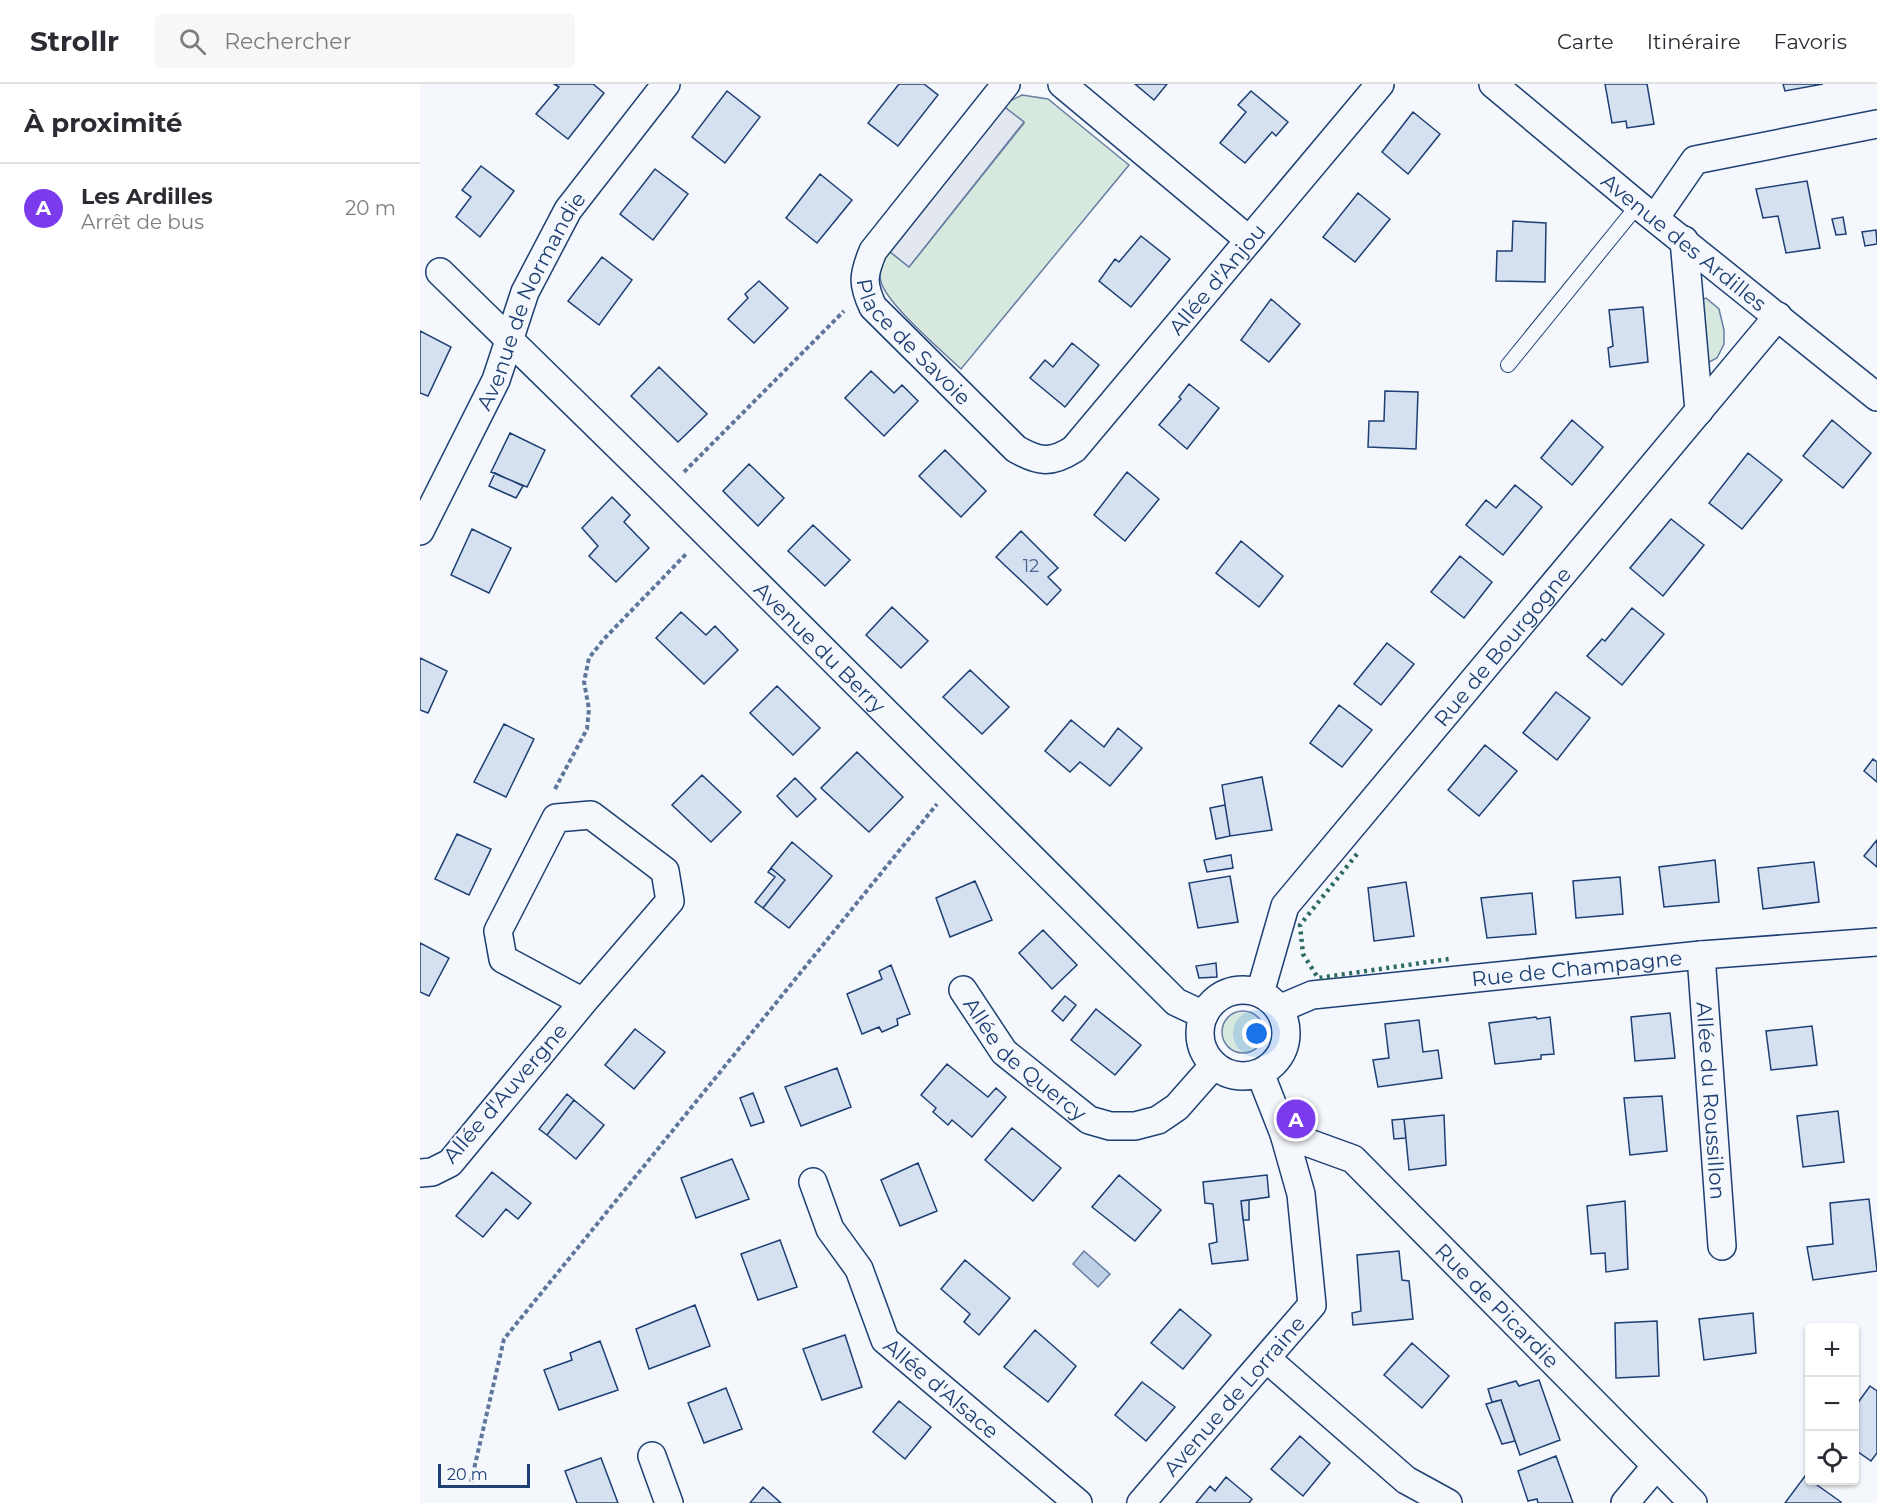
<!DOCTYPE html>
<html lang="fr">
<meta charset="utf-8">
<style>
body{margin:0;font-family:Montserrat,sans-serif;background:#f7f7f7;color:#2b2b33}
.controls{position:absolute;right:18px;bottom:18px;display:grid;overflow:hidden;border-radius:6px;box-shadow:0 2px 4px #0004}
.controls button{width:54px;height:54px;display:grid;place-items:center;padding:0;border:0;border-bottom:2px solid #e1e1e2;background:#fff;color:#2b2b33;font:30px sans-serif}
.scale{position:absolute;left:18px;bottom:15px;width:92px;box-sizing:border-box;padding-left:6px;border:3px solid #1d3f73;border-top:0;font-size:16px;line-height:21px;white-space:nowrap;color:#1d3f73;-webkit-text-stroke:4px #f4f7fb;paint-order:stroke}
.you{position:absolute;left:837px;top:950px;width:21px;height:21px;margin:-15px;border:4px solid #fff;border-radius:50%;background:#1a73e8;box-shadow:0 0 0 9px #1a73e833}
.badge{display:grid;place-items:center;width:39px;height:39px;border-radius:50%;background:#7c3aed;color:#fff;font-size:20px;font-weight:700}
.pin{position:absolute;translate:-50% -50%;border:3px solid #fff;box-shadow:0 2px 6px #0006}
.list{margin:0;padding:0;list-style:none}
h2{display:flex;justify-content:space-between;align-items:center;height:78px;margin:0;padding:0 24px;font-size:26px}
h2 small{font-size:20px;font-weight:400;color:#7c7c81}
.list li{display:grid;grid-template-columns:39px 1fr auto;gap:18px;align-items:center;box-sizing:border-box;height:90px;padding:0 24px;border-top:2px solid #e1e1e2}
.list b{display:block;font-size:22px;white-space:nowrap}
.list p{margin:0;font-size:20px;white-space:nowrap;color:#7c7c81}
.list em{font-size:20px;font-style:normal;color:#7c7c81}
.icon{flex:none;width:33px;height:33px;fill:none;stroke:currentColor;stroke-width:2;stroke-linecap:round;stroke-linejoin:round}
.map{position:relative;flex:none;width:1457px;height:1419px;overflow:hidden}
header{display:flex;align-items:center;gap:36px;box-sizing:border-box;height:84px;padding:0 30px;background:#fff;border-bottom:2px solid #e1e1e2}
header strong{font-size:28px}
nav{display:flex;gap:33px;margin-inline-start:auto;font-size:21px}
.search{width:420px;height:54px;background:#f7f7f7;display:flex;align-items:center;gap:15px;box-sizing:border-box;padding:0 21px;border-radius:6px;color:#7c7c81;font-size:22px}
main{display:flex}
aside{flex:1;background:#fff}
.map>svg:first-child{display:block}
.green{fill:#d7e8df;stroke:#687fa3;stroke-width:1.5}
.parking{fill:#e3e8f0;stroke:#687fa3;stroke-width:1.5}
.water{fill:#bed0e5;stroke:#687fa3;stroke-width:1.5}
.building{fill:#d5e0f0;stroke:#1d3f73;stroke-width:1.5}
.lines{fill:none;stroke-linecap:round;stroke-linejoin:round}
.lane-casing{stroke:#1d3f73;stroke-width:16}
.street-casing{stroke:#1d3f73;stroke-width:30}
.path{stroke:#5e769c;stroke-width:4;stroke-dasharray:4.5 3;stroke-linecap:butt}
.lane{stroke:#f4f7fb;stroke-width:14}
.street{stroke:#f4f7fb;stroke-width:27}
.hedge{stroke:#2c6c60;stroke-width:4.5;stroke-dasharray:3 4.5;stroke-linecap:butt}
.labels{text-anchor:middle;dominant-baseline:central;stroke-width:4.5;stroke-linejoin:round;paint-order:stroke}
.number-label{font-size:18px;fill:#4b6792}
.street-label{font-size:21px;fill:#1d3f73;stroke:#f4f7fb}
</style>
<header>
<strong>Strollr</strong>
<div class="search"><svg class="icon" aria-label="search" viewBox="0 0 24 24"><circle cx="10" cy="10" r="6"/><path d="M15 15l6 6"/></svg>Rechercher</div>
<nav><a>Carte</a><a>Itinéraire</a><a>Favoris</a></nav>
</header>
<main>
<aside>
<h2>À proximité<small></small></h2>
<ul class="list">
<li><span class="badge">A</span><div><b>Les Ardilles</b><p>Arrêt de bus</p></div><em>20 m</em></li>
</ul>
</aside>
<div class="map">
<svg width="1457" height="1419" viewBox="0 0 1457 1419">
<rect width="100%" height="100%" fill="#f4f7fb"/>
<path class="green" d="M602 11 628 15 709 81 541 285C522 267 467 220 461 198 458 186 463 177 469 167L489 183 604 39 582 21Z
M1286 214 1299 225 1304 246V260L1297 274 1289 278 1282 271 1276 218Z
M802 948a21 21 0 1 1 42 0a21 21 0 1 1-42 0Z"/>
<path class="parking" d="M582 21 604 38 489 183 469 167Z"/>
<path class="water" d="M664 1167 690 1190 678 1203 653 1180Z"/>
<path class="building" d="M134 0H173L184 9 148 55 116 30 139 3Z
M479 0H504L518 11 478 62 448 39Z
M715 0H747L734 16Z
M1185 0H1227L1234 40 1207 44 1206 37 1192 39Z
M1363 0H1403L1365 7Z
M307 7 340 33 305 79 272 53Z
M831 7 868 38 856 52 852 48 825 79 800 59 826 28 818 21Z
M993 28 1020 50 988 90 962 68Z
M61 82 94 107 60 153 36 133 51 113 42 106Z
M235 85 268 110 233 156 200 130Z
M400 90 432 116 397 159 366 134Z
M1387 97 1400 164 1366 169 1358 132 1343 134 1336 105Z
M938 109 970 135 935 178 903 153Z
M1423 133 1426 150 1416 151 1412 135Z
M1093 137 1126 139 1125 198 1076 197 1077 167H1092Z
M1456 146 1457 160 1445 162 1442 148Z
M721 152 750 175 711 223 679 197 695 175 699 178Z
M182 173 212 196 179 241 148 217Z
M339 197 368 224 334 259 308 235 328 214 325 210Z
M851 215 880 240 849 278 821 256Z
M1223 223 1228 278 1190 283 1188 264 1193 262 1189 226Z
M0 247 31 263 8 312 0 309Z
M652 259 679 281 645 323 610 294 625 276 633 283Z
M239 283 287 330 258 358 211 312Z
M451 287 474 309 482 301 498 317 464 352 425 314Z
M769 300 799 324 767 365 739 341 761 315 759 313Z
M965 307 998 308 996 365 948 363 949 337H964Z
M1152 336 1183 363 1152 401 1121 374Z
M1412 336 1451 369 1423 404 1383 372Z
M90 349 125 366 107 403 71 388Z
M525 366 566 407 541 433 499 392Z
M1328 369 1362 396 1322 445 1289 419Z
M329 380 364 414 338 442 303 407Z
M707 388 739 415 705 457 674 431Z
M75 389 103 402 96 414 69 402Z
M1095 401 1122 423 1083 471 1046 441 1066 416 1076 424Z
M192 413 210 431 204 438 229 464 196 498 169 472 178 462 162 444Z
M1251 435 1284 461 1243 512 1210 484Z
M393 441 430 476 405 502 368 467Z
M52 445 91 464 69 509 31 491Z
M601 447 638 484 628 493 641 506 627 521 576 473Z
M821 457 863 492 839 523 796 489Z
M1040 472 1072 498 1044 534 1011 508Z
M472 523 508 557 481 584 446 551Z
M1212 524 1244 550 1202 601 1167 572 1182 555 1185 557Z
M261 528 286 551 295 542 318 566 284 600 236 554Z
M967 559 994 580 961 621 934 600Z
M0 574 27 587 8 629 0 626Z
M550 586 589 623 562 650 523 613Z
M357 602 400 644 373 671 330 629Z
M1136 608 1170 634 1137 676 1103 649Z
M919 621 952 646 922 683 890 659Z
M651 636 684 663 698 644 722 664 690 702 660 678 650 688 625 667Z
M84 640 114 655 86 713 54 698Z
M1065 661 1097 687 1059 732 1028 706Z
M437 668 483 713 449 748 401 704Z
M1453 675 1457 678V698L1444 687Z
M282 691 321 728 291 758 252 721Z
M842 693 852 746 810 752 802 701Z
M375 694 396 715 377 733 357 712Z
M805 721 810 752 796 755 790 724Z
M37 750 71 765 49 811 15 795Z
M1457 756V783L1444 772Z
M372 758 412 792 369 844 343 824 365 796 351 784Z
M811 771 813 784 787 788 784 776Z
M1295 776 1299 818 1244 823 1239 783Z
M1394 778 1399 818 1343 825 1338 784Z
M351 784 365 796 343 824 335 818 355 793 348 788Z
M810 792 818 838 778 844 769 799Z
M1200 793 1203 830 1156 834 1153 797Z
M555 797 572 836 530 853 516 814Z
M986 798 994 852 954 857 948 804Z
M1112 809 1116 850 1067 854 1061 814Z
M623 846 657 881 632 905 599 869Z
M0 859 29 874 9 912 0 908Z
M796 879 797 893 779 894 776 882Z
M471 881 490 930 477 935 478 941 462 948 459 943 442 950 427 910 462 895 459 887Z
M645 912 656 921 643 937 632 927Z
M676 925 721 961 695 991 651 956Z
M1250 929 1255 974 1215 977 1211 933Z
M1116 933 1117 935 1130 933 1134 970 1121 971V975L1075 980 1069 939Z
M999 936 1003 968 1018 966 1022 994 958 1003 953 976 969 974 965 940Z
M1392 942 1397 981 1351 986 1346 947Z
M215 945 245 968 214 1005 185 981Z
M527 980 568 1013 576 1004 586 1013 552 1053 532 1036 528 1041 513 1028 516 1024 501 1011Z
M417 984 431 1023 381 1042 365 1003Z
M333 1009 344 1038 331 1042 320 1014Z
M147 1010 154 1016 127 1051 119 1045Z
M1242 1012 1247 1067 1210 1071 1204 1014Z
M154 1016 184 1041 156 1075 127 1051Z
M1418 1027 1424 1078 1383 1083 1377 1032Z
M1024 1031 1026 1081 989 1086 984 1035Z
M984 1035 986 1054 974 1055 972 1036Z
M592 1044 641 1084 613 1117 565 1076Z
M312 1075 329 1115 276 1134 261 1094Z
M498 1079 517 1127 480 1142 461 1096Z
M72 1088 111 1119 98 1135 86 1125 63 1153 36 1132Z
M699 1091 741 1126 715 1157 672 1123Z
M847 1091 849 1113 821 1117 828 1176 792 1180 789 1160 797 1158 793 1120 785 1119 783 1098Z
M1449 1115 1457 1187 1393 1196 1387 1163 1413 1160 1410 1119Z
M829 1116V1136H823L821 1117Z
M1205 1117 1208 1185 1186 1188 1185 1169 1171 1170 1167 1122Z
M360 1156 377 1203 338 1216 321 1170Z
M979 1167 982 1196 989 1197 993 1235 933 1241 932 1229 941 1227 937 1171Z
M545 1176 590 1214 559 1251 544 1238 550 1230 521 1205Z
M275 1221 290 1262 229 1285 216 1245Z
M760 1225 791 1251 763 1285 731 1259Z
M1333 1229 1336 1269 1284 1276 1279 1235Z
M1237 1237 1239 1292 1196 1294 1195 1239Z
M615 1246 656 1282 628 1318 584 1283Z
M425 1251 442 1303 402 1316 383 1265Z
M180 1257 198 1306 139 1326 124 1286 152 1276 150 1269Z
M992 1259 1029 1292 1002 1324 964 1291Z
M1119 1296 1140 1356 1100 1371 1081 1316 1072 1318 1068 1305 1096 1297 1099 1302Z
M722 1298 755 1323 726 1357 695 1331Z
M1450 1302 1457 1307V1369L1451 1377 1434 1365V1324Z
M306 1304 322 1345 284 1359 268 1319Z
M1081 1316 1095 1357 1082 1360 1066 1320Z
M479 1317 511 1343 485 1375 453 1348Z
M880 1352 910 1379 883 1412 851 1385Z
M1136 1372 1153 1419H1118L1117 1415 1108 1417 1098 1387Z
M181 1374 198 1419H157L145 1387Z
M1385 1392 1390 1396 1421 1418 1420 1419H1365Z
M806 1393 832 1415 829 1419H776L790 1402 795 1407Z
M343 1403 361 1419H330Z"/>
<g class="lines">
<defs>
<path id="lane" d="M1088 281 1218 121"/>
<g id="street">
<path id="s1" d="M586 0 453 167C443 191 442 200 453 223L596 365C619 378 631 380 654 365L960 0"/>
<path d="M642 0 829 156"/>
<path id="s2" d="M1073 0 1218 121 1457 313"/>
<path d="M1235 134 1275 76 1457 40"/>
<path d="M1264 156 1279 327"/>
<path id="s3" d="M20 188 245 408 756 918 784 931"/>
<path id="s4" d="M0 447 76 296 105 208 148 126 246 0"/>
<path id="s5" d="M1281 871 1302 1162"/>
<path id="s6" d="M543 906 584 968 669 1036 690 1042H715L738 1036 757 1023 794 981"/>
<circle cx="823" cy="949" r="43"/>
<path id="s7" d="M840 909 865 822 1358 232"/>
<path id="s8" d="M859 925 892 911 1281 871 1457 858"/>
<path id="s9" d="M864 1050 933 1075 1273 1419"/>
<path d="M0 1089 12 1088 30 1079 163 918 250 817 245 787 171 731 136 734 78 847 83 875 163 918"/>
<path id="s10" d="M393 1098 410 1145 439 1185 465 1256 658 1419"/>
<path d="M847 1275 986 1396 1028 1419"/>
<path d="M232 1372 249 1419"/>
<path id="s11" d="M721 1419 892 1221 881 1110 864 1050 840 989"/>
<path d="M1205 1419 1236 1382"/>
</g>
</defs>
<use href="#lane" class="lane-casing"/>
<use href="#street" class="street-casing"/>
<path class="path" d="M264 388 424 227
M135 705 167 645 169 625 164 598 169 574 184 555 267 469
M51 1398 84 1255 517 720"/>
<use href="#lane" class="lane"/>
<use href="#street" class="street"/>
<path class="hedge" d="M937 770 880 841 883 870 898 894 1029 875"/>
</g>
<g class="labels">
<g class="number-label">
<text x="611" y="482">12</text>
</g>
<g class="street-label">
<text stroke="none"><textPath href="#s2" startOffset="248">Avenue des Ardilles</textPath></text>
<text stroke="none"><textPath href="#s1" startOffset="758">Allée d'Anjou</textPath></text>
<text stroke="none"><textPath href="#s4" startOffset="256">Avenue de Normandie</textPath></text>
<text stroke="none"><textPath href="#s1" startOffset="324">Place de Savoie</textPath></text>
<text stroke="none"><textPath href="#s7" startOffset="429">Rue de Bourgogne</textPath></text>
<text stroke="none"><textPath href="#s3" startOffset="534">Avenue du Berry</textPath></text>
<text stroke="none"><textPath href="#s8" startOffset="302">Rue de Champagne</textPath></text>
<text stroke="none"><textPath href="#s6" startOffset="94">Allée de Quercy</textPath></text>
<text transform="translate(85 1009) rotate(-49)">Allée d'Auvergne</text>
<text stroke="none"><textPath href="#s5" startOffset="146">Allée du Roussillon</textPath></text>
<text stroke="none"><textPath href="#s9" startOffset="279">Rue de Picardie</textPath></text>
<text stroke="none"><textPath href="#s10" startOffset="249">Allée d'Alsace</textPath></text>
<text stroke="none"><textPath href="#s11" startOffset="142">Avenue de Lorraine</textPath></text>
</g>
</g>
</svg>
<div class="controls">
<button>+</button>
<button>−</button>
<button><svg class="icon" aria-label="locate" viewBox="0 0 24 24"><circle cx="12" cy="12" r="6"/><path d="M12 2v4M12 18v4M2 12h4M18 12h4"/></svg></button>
</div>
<div class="scale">20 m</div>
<div class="you"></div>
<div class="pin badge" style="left:876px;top:1035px">A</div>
</div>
</main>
